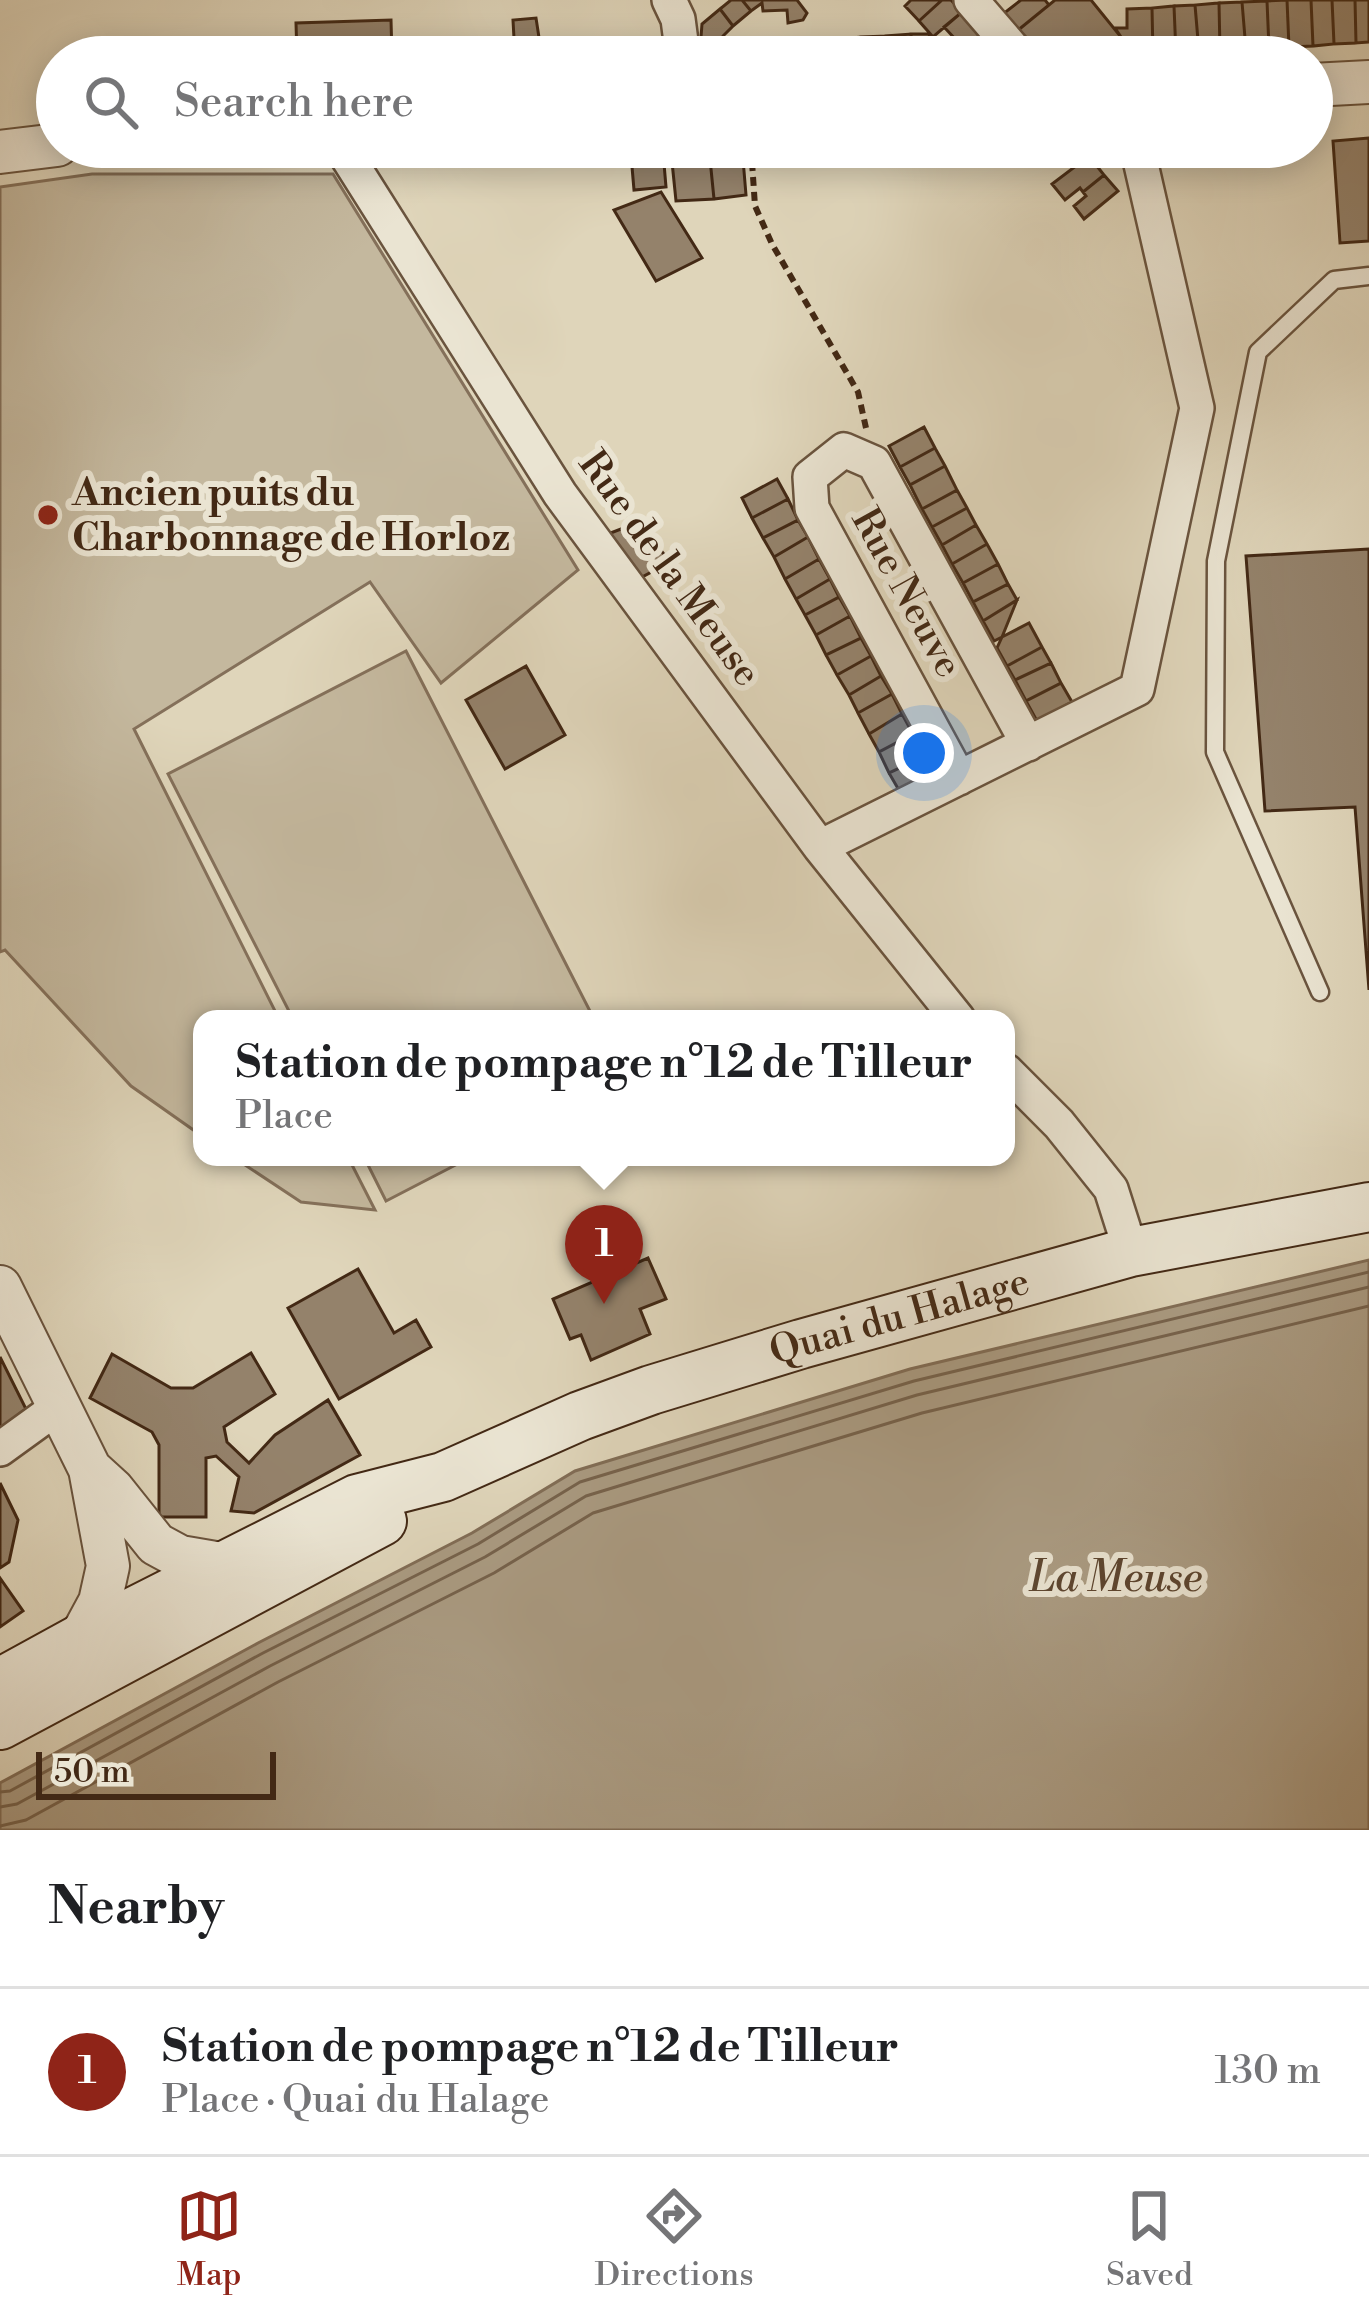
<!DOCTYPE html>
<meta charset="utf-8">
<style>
body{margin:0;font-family:"Libre Bodoni",serif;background:#f6f6f6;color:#202124}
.scale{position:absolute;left:36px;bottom:30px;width:240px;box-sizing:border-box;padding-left:12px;border:6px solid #432915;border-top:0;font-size:33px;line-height:42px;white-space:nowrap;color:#432915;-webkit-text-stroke:9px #eae4d2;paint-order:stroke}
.you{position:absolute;left:924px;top:753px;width:42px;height:42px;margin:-30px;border:9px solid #fff;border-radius:50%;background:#1a73e8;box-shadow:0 0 0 18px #1a73e833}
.badge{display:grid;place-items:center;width:78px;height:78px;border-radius:50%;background:#8f2418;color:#fff;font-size:39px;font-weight:700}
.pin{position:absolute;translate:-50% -99px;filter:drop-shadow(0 3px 6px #0008)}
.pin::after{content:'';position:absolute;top:63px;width:42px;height:36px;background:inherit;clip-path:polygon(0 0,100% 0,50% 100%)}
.popup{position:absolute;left:193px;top:1010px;width:822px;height:156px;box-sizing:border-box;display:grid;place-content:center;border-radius:24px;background:#fff;filter:drop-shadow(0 3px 9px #0005);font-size:39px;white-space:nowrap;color:#757577}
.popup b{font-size:45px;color:#202124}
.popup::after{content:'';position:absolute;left:50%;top:100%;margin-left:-24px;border:24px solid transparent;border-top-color:#fff}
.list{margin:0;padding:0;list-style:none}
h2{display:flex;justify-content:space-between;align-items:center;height:156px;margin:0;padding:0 48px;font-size:51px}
h2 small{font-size:39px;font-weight:400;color:#757577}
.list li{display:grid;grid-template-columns:78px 1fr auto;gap:36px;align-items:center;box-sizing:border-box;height:168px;padding:0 48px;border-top:3px solid #e0e0e0}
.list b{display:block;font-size:45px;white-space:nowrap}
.list p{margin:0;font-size:39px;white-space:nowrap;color:#757577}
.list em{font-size:39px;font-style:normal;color:#757577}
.icon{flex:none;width:66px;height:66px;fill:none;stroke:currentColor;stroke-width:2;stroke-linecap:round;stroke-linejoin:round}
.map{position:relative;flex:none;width:1369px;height:1830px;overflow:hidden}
.search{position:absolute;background:#fff;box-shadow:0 6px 30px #0003;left:36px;right:36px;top:36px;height:132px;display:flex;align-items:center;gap:30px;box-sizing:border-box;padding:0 42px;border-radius:66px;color:#757577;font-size:45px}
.sheet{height:324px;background:#fff}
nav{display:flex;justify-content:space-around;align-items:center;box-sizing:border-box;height:168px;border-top:3px solid #e0e0e0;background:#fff;font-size:33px;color:#757577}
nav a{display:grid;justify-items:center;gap:6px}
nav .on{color:#8f2418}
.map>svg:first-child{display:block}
.green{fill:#c4b89e;stroke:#84705a;stroke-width:3}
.water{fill:#aa9b82;stroke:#816d56;stroke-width:3}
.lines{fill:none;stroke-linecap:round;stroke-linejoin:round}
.shore{stroke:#76624c;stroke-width:3}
.building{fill:#94826b;stroke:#432915;stroke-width:3}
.service-casing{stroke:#6a543e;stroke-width:21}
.minor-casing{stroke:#6a543e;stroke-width:38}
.tertiary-casing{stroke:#6a543e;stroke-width:46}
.secondary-casing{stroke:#432915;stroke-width:52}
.path{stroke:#432915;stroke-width:6;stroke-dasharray:9 6;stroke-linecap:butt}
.service{stroke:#eae4d2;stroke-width:16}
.minor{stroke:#eae4d2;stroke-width:33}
.tertiary{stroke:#eae4d2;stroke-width:42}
.secondary{stroke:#eae4d2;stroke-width:48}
.poi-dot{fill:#8f2418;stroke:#eae4d2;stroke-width:4.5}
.labels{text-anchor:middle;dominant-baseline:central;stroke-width:12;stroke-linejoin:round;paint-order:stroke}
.poi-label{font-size:39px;font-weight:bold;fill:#432915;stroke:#eae4d2;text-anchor:start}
.street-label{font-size:39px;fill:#432915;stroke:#eae4d2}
.water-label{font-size:42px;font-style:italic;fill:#5d4630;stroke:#eae4d2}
</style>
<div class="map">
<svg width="1369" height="1830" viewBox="0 0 1369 1830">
<rect width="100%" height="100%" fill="#dfd5ba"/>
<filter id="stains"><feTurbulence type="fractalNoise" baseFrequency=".00167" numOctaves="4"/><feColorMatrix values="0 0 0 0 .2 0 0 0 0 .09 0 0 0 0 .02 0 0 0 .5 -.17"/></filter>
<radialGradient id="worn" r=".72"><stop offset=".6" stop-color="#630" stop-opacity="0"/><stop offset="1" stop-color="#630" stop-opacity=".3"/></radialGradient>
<path class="green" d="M92 174H333L578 570 441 683 370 582 134 729 279 1019H202V1136L131 1086 5 950 0 952V187Z
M406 651 594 1019H293L168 774Z
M233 1157H348L375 1210 301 1202Z
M364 1157H471L386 1201Z"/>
<path class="water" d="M1369 1260V1830H0V1783L258 1643 472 1533 575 1471 910 1369Z"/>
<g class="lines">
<path class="shore" d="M0 1792 10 1791 263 1653 478 1544 580 1482 914 1381 1369 1272
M0 1807 17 1804 270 1666 485 1557 586 1496 917 1395 1369 1287
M0 1826 26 1820 278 1682 494 1573 593 1513 922 1413 1369 1306"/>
</g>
<path class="building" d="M731 0H742L751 11 733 26 720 9Z
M742 0H797L807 13 803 20 788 23 787 10 763 11 762 3 751 11Z
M911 0H942L919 21 905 6Z
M942 0H951L962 12 933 37 919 21Z
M1021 0H1045L1049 5 1017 31 1003 14Z
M1055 0H1091L1121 37 1123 57H1040L1017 31Z
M1287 0H1311L1313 46 1289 47Z
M1287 0 1289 47 1269 48 1267 1Z
M1311 0H1332L1334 44 1313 46Z
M1332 0H1355L1356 43 1334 44Z
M1355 0H1369V42L1356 43Z
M1267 1 1269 48 1246 50 1242 2Z
M1242 2 1246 50 1220 51 1219 3Z
M1219 3 1220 51 1199 52 1195 5Z
M1195 5 1199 52 1176 54 1174 6Z
M1174 6 1176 54 1153 55 1152 8Z
M1152 8 1153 55 1123 57 1121 37 1115 28H1127V9Z
M720 9 733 26 723 36V45L700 50 702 24Z
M962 12 1001 57H959L956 46 957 41 944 27Z
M536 18 542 57H515L513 20Z
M391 20 392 56 297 57 296 23Z
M911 34H929L934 57H912Z
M911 34 912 57H887L886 36Z
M886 36 887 57H862L861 37Z
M861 37 862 57H839L837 39Z
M837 39 839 57H814L813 40Z
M813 40 814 57H791L790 42Z
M603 42 604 57H575L574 44Z
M790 42 791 57H764V43Z
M574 44 575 57H542L541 45Z
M1369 138V241L1340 243 1333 141Z
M742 147 746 195 714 199 709 149Z
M709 149 714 199 676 201 671 152Z
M663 152 666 187 634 190 631 155Z
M1089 156 1104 175 1083 192 1080 188 1065 200 1052 184Z
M1104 175 1118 191 1084 219 1074 206 1086 196 1083 192Z
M661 192 702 258 656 281 614 210Z
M924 427 935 448 900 467 889 446Z
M935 448 945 466 910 485 900 467Z
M945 466 957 490 922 509 910 485Z
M777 479 788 499 752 518 742 498Z
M957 490 967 508 932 527 922 509Z
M788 499 798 520 763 538 752 518Z
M967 508 976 525 942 545 932 527Z
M798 520 808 537 774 557 763 538Z
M639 522 670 562 642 577 608 534Z
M976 525 987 544 952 564 942 545Z
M808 537 819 559 785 579 774 557Z
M987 544 998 564 963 583 952 564Z
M1369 549V990L1355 807 1265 811 1246 556Z
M819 559 830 579 796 599 785 579Z
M998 564 1008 584 973 602 963 583Z
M830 579 839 597 805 615 796 599Z
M1008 584 1017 600 983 621 973 602Z
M839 597 850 616 816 635 805 615Z
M1017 600 1002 637 994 641 983 621Z
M850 616 861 638 826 655 816 635Z
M1029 623 1042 647 1007 666 997 648 1002 637Z
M861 638 871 656 837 675 826 655Z
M1042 647 1051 663 1015 680 1007 666Z
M871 656 881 676 849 695 837 675Z
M1051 663 1061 683 1026 701 1015 680Z
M526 666 565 735 505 769 466 700Z
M881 676 892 694 858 713 849 695Z
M1061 683 1072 702 1037 721 1026 701Z
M892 694 902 714 869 734 858 713Z
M902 714 913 734 879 752 869 734Z
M913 734 925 756 889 773 879 752Z
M925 756 934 774 900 792 889 773Z
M648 1258 666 1299 640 1309 650 1334 591 1360 581 1335 570 1339 553 1299Z
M358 1269 394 1333 416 1320 431 1347 339 1399 288 1308Z
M251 1353 275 1394 224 1427 227 1442 249 1463 275 1435 328 1400 360 1455 254 1513 231 1511 239 1477 216 1456 206 1458V1517H159V1445L152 1432 90 1398 112 1354 171 1388H193Z
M0 1357 26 1409 0 1429Z
M0 1483 18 1520 9 1562 0 1568Z
M0 1578 23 1611 0 1627Z"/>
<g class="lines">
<defs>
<path id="service" d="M1320 992 1215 752 1216 561 1258 352 1334 280 1369 276"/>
<path id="minor" d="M669 0 678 19 683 57
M971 0 1020 57
M341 147 560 494 820 847 958 1019
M959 778 812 508 810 477 844 450 874 463 1028 744
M820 847 1137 689 1197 408 1137 147
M1006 1071 1059 1124 1111 1189 1131 1252
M0 1449 58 1407"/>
<path id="tertiary" d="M1312 85 1369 82
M0 152 57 145
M0 1287 90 1469 108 1566 100 1602 80 1639
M90 1469 113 1490 156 1544 180 1557 227 1565"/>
<g id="secondary">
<path id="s1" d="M0 1683 80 1639 357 1499 443 1477 580 1416 651 1390 801 1344 1131 1252 1369 1207"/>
<path d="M0 1725 382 1521"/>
</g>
</defs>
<use href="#service" class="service-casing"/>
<use href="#minor" class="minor-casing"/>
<use href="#tertiary" class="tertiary-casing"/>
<use href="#secondary" class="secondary-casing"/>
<path class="path" d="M751 147 755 206 772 244 858 392 866 428"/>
<use href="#service" class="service"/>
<use href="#minor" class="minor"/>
<use href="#tertiary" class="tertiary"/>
<use href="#secondary" class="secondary"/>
</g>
<circle class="poi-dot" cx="48" cy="515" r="12"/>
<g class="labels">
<g class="poi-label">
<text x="72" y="493">Ancien puits du<tspan x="72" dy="45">Charbonnage de Horloz</tspan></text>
</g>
<g class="street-label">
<text transform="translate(669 569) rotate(54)">Rue de la Meuse</text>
<text transform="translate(906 593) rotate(61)">Rue Neuve</text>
<text stroke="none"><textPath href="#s1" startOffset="975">Quai du Halage</textPath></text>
</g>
<g class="water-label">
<text x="1116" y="1578">La Meuse</text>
</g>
</g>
<rect width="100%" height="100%" filter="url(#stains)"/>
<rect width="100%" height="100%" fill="url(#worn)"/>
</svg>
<div class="scale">50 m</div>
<div class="you"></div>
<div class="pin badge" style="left:604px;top:1304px">1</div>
<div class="popup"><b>Station de pompage n°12 de Tilleur</b>Place</div>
<div class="search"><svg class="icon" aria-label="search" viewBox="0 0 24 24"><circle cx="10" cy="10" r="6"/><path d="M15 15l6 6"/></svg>Search here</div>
</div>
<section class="sheet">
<h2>Nearby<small></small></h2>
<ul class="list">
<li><span class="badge">1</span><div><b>Station de pompage n°12 de Tilleur</b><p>Place · Quai du Halage</p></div><em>130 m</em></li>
</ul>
</section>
<nav>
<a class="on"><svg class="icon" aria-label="map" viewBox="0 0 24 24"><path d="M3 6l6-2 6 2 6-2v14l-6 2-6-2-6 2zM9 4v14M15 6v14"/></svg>Map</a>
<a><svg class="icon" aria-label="directions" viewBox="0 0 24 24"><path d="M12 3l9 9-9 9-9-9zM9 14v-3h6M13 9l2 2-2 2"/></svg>Directions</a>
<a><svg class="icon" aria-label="saved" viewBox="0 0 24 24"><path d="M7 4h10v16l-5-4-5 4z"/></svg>Saved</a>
</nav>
